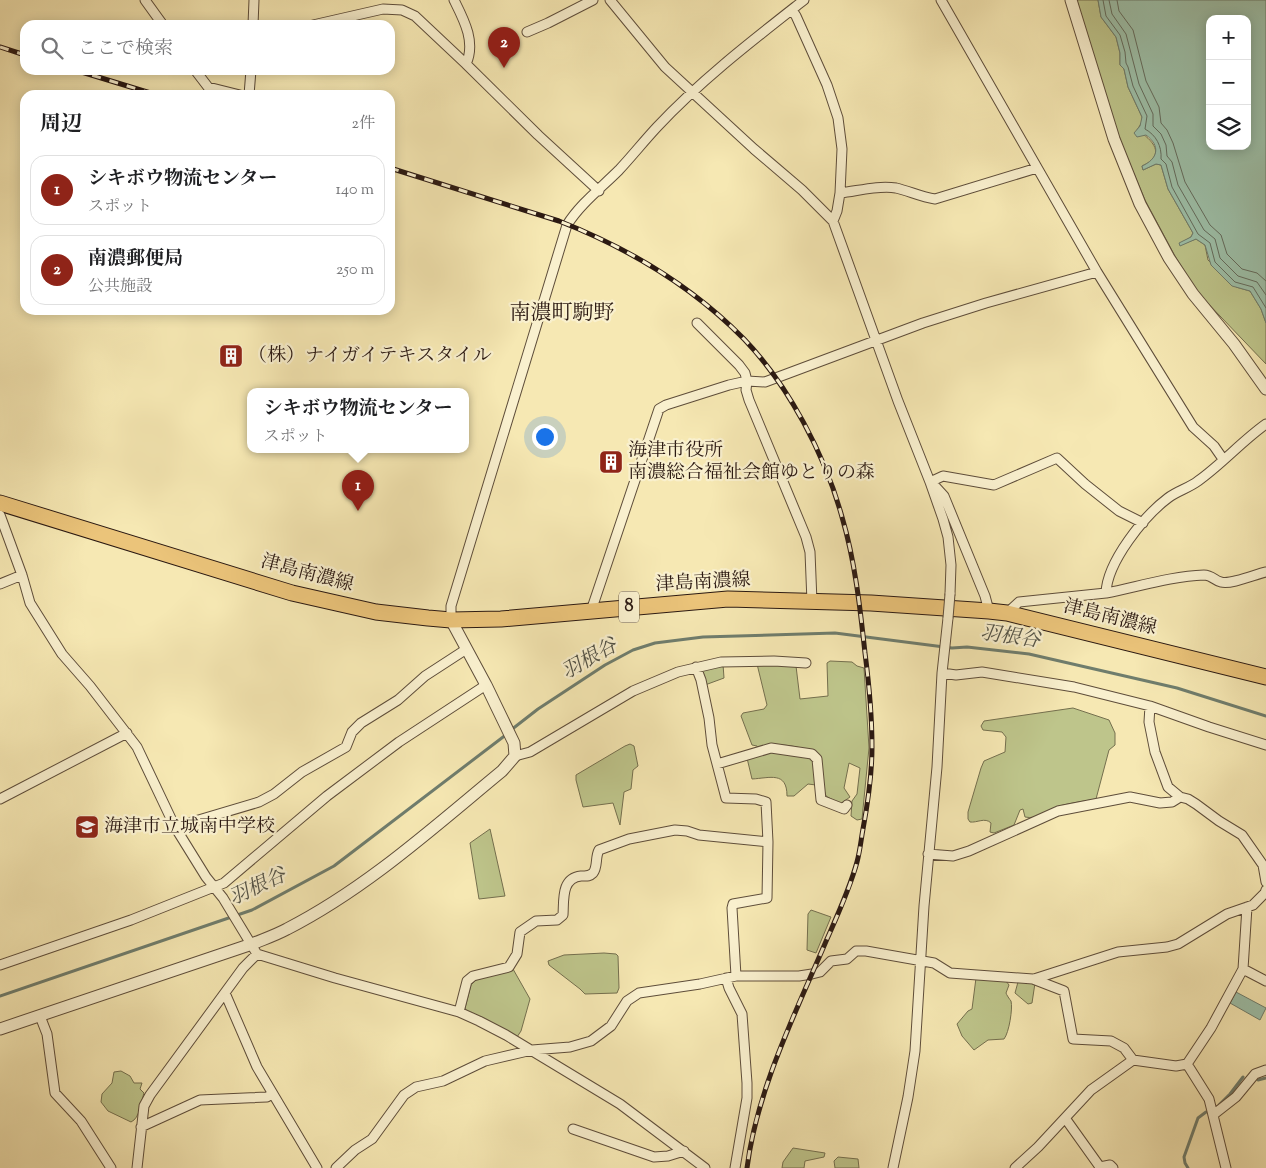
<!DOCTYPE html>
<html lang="ja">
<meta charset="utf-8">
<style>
body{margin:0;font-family:"Sorts Mill Goudy","Noto Serif JP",serif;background:#f6f6f6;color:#202124}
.controls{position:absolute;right:15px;top:15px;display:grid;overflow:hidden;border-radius:10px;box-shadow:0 2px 12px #0003}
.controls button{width:45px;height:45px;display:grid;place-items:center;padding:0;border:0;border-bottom:1px solid #e0e0e0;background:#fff;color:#202124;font:25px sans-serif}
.you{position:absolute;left:544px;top:436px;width:18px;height:18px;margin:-12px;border:4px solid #fff;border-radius:50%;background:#1a73e8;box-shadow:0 0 0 8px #1a73e833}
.badge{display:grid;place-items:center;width:32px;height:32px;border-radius:50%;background:#8f2418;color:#fff;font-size:16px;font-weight:700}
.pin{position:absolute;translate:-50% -41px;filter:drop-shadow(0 1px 2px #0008)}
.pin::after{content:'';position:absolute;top:26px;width:18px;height:15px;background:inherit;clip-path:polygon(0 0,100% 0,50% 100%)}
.popup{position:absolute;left:247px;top:388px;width:222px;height:65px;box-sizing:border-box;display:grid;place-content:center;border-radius:10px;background:#fff;filter:drop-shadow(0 1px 4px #0005);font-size:16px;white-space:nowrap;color:#757577}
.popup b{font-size:19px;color:#202124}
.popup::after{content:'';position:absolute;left:50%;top:100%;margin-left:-10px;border:10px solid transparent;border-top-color:#fff}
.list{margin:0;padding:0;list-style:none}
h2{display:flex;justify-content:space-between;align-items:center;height:65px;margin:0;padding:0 20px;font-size:21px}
h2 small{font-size:16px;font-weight:400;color:#757577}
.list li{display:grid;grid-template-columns:32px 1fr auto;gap:15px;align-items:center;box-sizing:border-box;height:70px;margin:0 10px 10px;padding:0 10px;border:1px solid #e0e0e0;border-radius:15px}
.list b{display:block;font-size:19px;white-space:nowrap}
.list p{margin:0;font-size:16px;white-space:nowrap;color:#757577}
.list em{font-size:16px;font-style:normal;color:#757577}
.icon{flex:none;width:28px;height:28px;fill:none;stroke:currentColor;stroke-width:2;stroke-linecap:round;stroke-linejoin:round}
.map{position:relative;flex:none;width:1266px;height:1168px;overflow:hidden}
.search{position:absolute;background:#fff;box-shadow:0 2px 12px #0003;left:20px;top:20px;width:375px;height:55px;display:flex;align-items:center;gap:12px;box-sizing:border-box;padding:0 18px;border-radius:15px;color:#757577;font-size:19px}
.panel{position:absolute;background:#fff;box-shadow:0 2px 12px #0003;left:20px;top:90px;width:375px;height:225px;border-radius:15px}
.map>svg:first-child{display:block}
.green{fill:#bec58b;stroke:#746f4e}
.water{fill:#9dc0a9;stroke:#6f7d6d;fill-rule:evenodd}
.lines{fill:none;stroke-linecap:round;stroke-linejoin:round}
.shore{stroke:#646c5e;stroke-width:1}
.stream{stroke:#6f7d6d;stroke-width:3}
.minor-casing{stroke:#5e4d3a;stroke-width:11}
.tertiary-casing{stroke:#5e4d3a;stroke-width:13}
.primary-casing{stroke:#2b1912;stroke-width:17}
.minor{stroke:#f9f0ce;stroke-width:9}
.tertiary{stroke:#f9f0ce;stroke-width:11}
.primary{stroke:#ebc47a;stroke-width:15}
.rail-casing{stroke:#2b1912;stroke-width:5}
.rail{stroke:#f9f0ce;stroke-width:3;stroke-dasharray:9;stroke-linecap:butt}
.minor-bridge-casing{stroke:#5e4d3a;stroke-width:11;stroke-linecap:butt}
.minor-bridge{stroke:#f9f0ce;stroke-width:9}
.labels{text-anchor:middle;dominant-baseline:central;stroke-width:4.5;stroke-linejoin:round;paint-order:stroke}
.shield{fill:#f9f0ce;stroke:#695a4a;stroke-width:1}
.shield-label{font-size:18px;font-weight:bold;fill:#2b1912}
.poi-label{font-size:19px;fill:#2b1912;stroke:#f9f0ce;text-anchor:start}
.street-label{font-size:19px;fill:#2b1912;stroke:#f9f0ce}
.water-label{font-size:20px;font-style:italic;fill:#535347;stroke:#f9f0ce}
.quarter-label{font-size:21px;fill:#2b1912;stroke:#f9f0ce}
</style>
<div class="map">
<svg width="1266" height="1168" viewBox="0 0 1266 1168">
<rect width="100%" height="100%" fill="#f6e8b3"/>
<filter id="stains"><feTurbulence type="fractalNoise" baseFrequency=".004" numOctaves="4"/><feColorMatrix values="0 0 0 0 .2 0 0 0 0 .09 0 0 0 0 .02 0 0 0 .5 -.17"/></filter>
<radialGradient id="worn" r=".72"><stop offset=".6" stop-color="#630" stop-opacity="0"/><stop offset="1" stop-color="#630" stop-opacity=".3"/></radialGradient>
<path class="green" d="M1076 0H1098L1101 17 1116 37 1120 53V65L1124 69 1128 87 1142 117V122L1137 130C1153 140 1167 155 1142 166L1143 170 1156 164 1161 165 1168 189 1193 233 1191 237 1179 244 1180 245 1196 239 1205 245 1208 260 1236 287 1250 291 1261 309 1266 323V364L1198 293 1175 256 1145 200 1119 138Z
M830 661 852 662 857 666 864 668 869 748 862 819 857 820 851 816 852 801 857 794 860 768 849 763 844 788 850 797 840 804 826 796 823 787 821 758C803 745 779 742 758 748L757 746 752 745 741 716 743 713 764 709 767 705 757 664 796 666 800 699 828 696 827 663Z
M723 664 724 678 705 685 702 674 703 668Z
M1073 708 1109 720 1115 733V745L1109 750 1096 799C1084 801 1071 803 1059 806 1048 810 1038 820 1025 817L1023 809 1020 810 1014 825 994 833 990 832 991 823C985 817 977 823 970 822L968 819V812L981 768 984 761 1005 752 1006 737 1002 732 983 730 981 726 984 721Z
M630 744 634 746 638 766 633 770 631 789 624 792 620 825 613 803 583 807 576 780V775L625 746Z
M772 751 810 756 813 760 816 785 808 784 794 796H787C787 771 770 778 752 779L747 758Z
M490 829 505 896 479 899 470 843Z
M811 910 831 917 816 953 807 950 808 914Z
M604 953 616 954 618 956 619 988 617 993 585 994 580 989 549 965 548 961 564 955Z
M513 969 530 999 521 1031 517 1037 467 1012 465 1008 471 985 476 980Z
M976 978 1006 981 1009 985 1006 993C1006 994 1010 1000 1011 1001 1013 1008 1009 1033 1004 1039L988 1040 974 1050 962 1036 957 1024 968 1011 972 1009Z
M1018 982 1035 983 1032 1003 1028 1004 1015 993Z
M121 1071 130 1076 134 1083H142L140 1089 144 1093C141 1102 140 1118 131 1122L108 1111 101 1102 102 1094 112 1083 114 1072Z
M793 1148 825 1153 824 1157 805 1161 804 1168H782L783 1162Z
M838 1157 858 1159 859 1168H835L834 1161Z"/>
<path class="water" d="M1098 0H1266V323L1261 309 1250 291 1232 286 1211 265 1205 245 1196 239 1180 246 1179 243 1191 237 1193 233 1168 189 1161 165 1156 164 1143 170 1142 166C1158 159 1161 146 1146 135L1137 137 1134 133 1140 126 1142 117 1128 87 1124 69 1120 65V53L1116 37 1101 17ZM1210 19H1247V146H1210Z
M1236 992 1266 1008 1260 1020 1230 1003Z"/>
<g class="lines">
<path class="shore" d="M1103 0 1106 16 1120 35 1125 52 1126 63 1128 67 1133 86 1147 116 1145 129C1156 135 1162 146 1161 159L1166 164 1172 187 1198 234 1210 243 1215 262 1235 282 1253 287 1266 308
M1109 0 1112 14 1126 34 1139 84 1153 114V126L1161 134 1166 145 1167 156 1172 162 1178 185 1204 230 1215 239 1220 258 1238 276 1257 282 1266 295
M1117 0 1119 11 1133 30 1146 81 1159 107 1161 123 1167 130 1173 143 1185 182 1210 225 1221 235 1227 254 1242 269 1257 273 1266 281"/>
<path class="stream" d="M511 730 538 709 605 665 633 650 655 643 703 637 835 633 952 648 967 647 1029 654 1177 688 1266 716
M0 996 252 910 334 866 507 734
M1258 1080 1266 1078
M1219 1105 1230 1094 1243 1077
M1188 1168 1185 1163 1184 1157 1198 1118 1206 1112"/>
<defs>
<path id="minor" d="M145 0 163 25
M454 0C464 20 476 42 466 64
M610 0 665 67 754 149 802 190 833 221 898 401 930 482 943 519 948 537 951 565 950 594
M941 0 1097 272 1193 427 1214 446 1223 459
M792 10 796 16 827 85 838 118 842 149 840 193 837 211 833 221
M253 25 254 0
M313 25 383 9 402 10 415 16 466 64 538 135 599 191
M527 32 548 23 593 0
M195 70 208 87 240 95
M249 95 251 70
M840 193C858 191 878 185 896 188 909 191 921 197 935 199L1037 168
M697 323 739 365 745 373 747 381 765 382 923 323 986 303 1097 272
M930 482 943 476 994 485 1057 458 1085 484 1119 511 1143 523
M933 484 944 496 985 596 989 611
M0 515 22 575 30 603 62 654 90 686 137 747 175 827 206 877 223 898 257 954 335 978 459 1012 479 1021 506 1035 620 1104 705 1168
M0 584 22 575
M1106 593C1137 587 1172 576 1204 575 1212 575 1215 581 1221 582 1231 585 1256 574 1266 572
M591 611 659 409 666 405 729 385 747 381 746 390 749 400 806 537 810 552 812 602
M1007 613 1019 602 1106 593C1107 562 1144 516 1168 498 1177 491 1189 488 1198 481 1222 464 1242 441 1266 424
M451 620V606L567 225C580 204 601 188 619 170 632 156 644 141 657 127 701 80 753 40 804 0
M696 667 701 680 709 718 712 745 726 798 756 799 766 802 768 842 767 898 733 904 732 908 736 976
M942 673 956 675 982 672 1074 687 1150 706 1209 727 1266 745
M1150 706 1149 722 1155 752 1168 787 1180 797 1188 799 1196 804 1219 821 1242 835 1263 865 1266 882
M515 756 530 752 633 691 678 672 721 662 774 661 806 663
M717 764 771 748 812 754 817 759 821 800 844 809 847 805
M0 799 127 733
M175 827 259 802 274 794 302 772 346 747 352 732 361 723 398 700 425 676 465 650
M928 854 953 856 969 851 1058 811 1130 797 1160 803 1172 802 1180 797
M0 965 131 920 224 883 327 796 399 742 486 685
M1243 969 1266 981
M726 978 729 988 742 1014 747 1083V1098L735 1168
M1034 979 1118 952 1167 947 1178 944 1227 914 1253 905 1265 893 1266 890
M225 993 257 1067 317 1168
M459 1012 467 981 473 976 509 967 517 954 520 932 536 921 557 920 563 915C564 900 561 878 581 876 586 876 589 877 593 873 598 867 595 857 599 850L629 839 675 830 687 831 699 835 768 842
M40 1016 47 1034 55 1093 81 1121 111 1168
M1187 1064 1209 1099 1226 1168
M1213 1115 1236 1097 1255 1074 1266 1070
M1065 1118 1100 1167 1110 1165 1113 1168
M141 1127 200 1100 267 1097 272 1094
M573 1129 654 1157 668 1156 684 1151
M137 1168 144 1106 150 1095 243 968 257 954
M336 1168 355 1150 372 1139 404 1095 416 1087 443 1081 485 1061 532 1050 570 1047 591 1041 611 1026 627 1001 639 993 700 984 736 976H799L812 974 820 972 831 961 847 959 856 951H866L934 963 950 973 1033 979 1064 991 1073 1039 1111 1041 1124 1048 1133 1060 1176 1066 1187 1064 1211 1028 1243 969 1247 907
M893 1168 908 1097 915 1051 924 906 937 767 942 673 948 618
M1015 1168 1038 1147 1091 1090 1133 1060"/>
<path id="tertiary" d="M1071 0 1114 139 1140 204 1169 258 1193 294 1234 344 1266 389
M0 1029 252 944C264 939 276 935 287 929 367 888 434 827 502 771L515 756 514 743 486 685 451 620"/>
<path id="primary" d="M0 503 292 593 376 612 428 618 451 620 501 619 728 599 871 603 989 611 1007 613 1266 677"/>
</defs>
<use href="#minor" class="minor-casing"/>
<use href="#tertiary" class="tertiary-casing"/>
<use href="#primary" class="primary-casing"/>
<use href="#minor" class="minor"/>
<use href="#tertiary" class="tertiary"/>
<use href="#primary" class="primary"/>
<defs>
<path id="rail" d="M0 47 25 55
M75 70 157 95
M390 168 559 221C628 248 692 286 744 339 789 386 825 455 842 517 855 561 860 607 865 653 869 684 872 715 872 747 872 774 868 802 863 829 861 840 860 851 857 862 850 888 838 914 827 939 796 1012 757 1089 747 1168"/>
</defs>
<use href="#rail" class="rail-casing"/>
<use href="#rail" class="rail"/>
<defs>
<path id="minor-bridge" d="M948 618 950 594"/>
</defs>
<use href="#minor-bridge" class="minor-bridge-casing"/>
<use href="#minor-bridge" class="minor-bridge"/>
</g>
<defs>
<symbol id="building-square" viewBox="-11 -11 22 22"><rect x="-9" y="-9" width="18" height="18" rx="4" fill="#8f2418" stroke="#f9f0ce"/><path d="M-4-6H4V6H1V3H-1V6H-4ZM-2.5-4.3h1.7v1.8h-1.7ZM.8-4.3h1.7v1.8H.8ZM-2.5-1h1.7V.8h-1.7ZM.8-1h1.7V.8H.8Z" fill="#fff"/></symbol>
<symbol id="school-square" viewBox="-11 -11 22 22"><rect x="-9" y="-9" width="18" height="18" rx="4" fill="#8f2418" stroke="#f9f0ce"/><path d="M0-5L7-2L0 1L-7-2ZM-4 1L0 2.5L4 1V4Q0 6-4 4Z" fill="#fff"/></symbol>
</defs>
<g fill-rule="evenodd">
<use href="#building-square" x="217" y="342" width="28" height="28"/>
<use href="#building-square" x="597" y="448" width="28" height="28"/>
<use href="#school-square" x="73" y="813" width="28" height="28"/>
</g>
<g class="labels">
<rect class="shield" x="619" y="591.5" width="20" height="31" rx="4"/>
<g class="shield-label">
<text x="629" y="607">8</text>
</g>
<g class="poi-label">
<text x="248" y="356">（株）ナイガイテキスタイル</text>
<text x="628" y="451">海津市役所<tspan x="628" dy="22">南濃総合福祉会館ゆとりの森</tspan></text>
<text x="104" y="827">海津市立城南中学校</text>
</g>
<g class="street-label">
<text transform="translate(307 574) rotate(15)">津島南濃線</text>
<text transform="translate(703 583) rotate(-3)">津島南濃線</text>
<text transform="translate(1110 618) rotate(14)">津島南濃線</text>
</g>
<g class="water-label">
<text transform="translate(1010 638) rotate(8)">羽根谷</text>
<text transform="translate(590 660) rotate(-30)">羽根谷</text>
<text transform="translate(258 888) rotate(-25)">羽根谷</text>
</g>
<g class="quarter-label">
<text x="562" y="314">南濃町駒野</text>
</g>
</g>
<rect width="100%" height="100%" filter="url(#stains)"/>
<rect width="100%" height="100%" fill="url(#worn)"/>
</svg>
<div class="controls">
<button>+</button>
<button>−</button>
<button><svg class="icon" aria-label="layers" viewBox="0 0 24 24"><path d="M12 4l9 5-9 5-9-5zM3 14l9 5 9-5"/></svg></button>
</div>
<div class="you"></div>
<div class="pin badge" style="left:358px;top:511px">1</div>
<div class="popup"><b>シキボウ物流センター</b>スポット</div>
<div class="pin badge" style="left:504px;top:68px">2</div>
<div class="search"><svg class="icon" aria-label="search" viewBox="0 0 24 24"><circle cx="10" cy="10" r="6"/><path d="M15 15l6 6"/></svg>ここで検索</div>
<section class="panel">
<h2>周辺<small>2件</small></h2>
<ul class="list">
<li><span class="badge">1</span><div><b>シキボウ物流センター</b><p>スポット</p></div><em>140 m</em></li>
<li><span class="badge">2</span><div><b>南濃郵便局</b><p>公共施設</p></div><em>250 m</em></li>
</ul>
</section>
</div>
